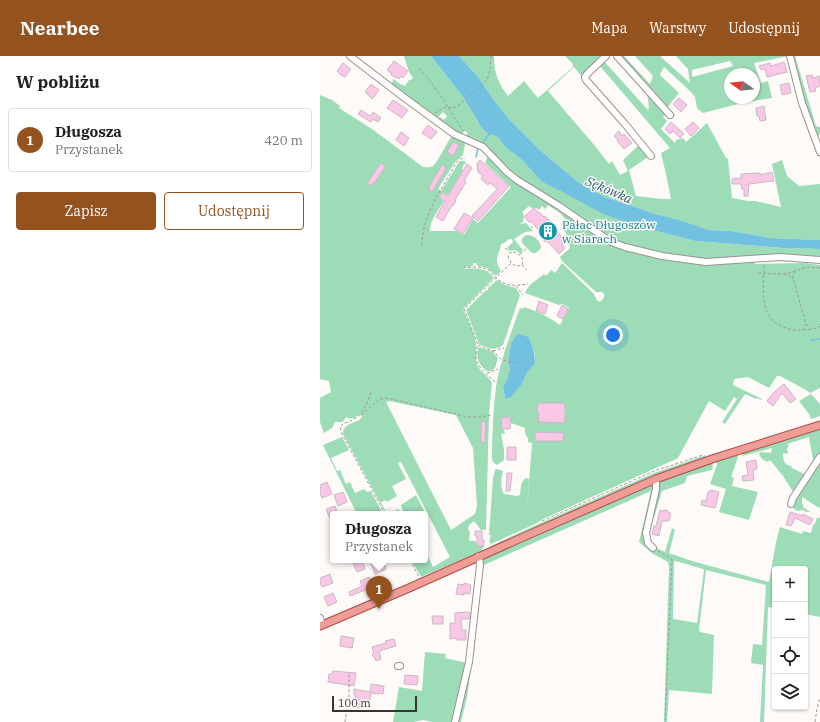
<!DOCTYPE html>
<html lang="pl">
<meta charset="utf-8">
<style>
body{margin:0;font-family:"IBM Plex Serif",serif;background:#f2f2f2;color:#202124}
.controls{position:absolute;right:12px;bottom:12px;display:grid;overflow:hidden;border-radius:4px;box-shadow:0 1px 3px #0004}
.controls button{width:36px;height:36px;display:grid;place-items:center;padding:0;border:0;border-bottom:1px solid #e0e0e0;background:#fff;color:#202124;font:20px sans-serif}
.compass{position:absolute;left:404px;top:12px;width:36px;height:36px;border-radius:50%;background:#fff;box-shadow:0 1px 3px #0004;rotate:284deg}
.scale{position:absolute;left:12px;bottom:10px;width:85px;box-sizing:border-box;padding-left:4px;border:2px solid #393534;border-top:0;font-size:11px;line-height:14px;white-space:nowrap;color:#393534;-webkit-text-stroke:3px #fefaf8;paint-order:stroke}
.you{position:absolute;left:293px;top:279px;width:14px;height:14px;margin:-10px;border:3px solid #fff;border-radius:50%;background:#1a73e8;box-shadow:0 0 0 6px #1a73e833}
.badge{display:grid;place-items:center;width:26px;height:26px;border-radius:50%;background:#94521e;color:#fff;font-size:13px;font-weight:700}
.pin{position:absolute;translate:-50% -33px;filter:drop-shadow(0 1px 2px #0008)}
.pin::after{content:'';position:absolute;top:21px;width:14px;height:12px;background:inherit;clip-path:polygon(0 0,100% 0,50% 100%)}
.popup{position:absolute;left:10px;top:455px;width:98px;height:52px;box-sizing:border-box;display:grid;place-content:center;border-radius:4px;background:#fff;filter:drop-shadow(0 1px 3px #0005);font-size:13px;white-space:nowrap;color:#757577}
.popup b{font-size:15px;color:#202124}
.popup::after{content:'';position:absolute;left:50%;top:100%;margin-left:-8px;border:8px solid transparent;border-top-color:#fff}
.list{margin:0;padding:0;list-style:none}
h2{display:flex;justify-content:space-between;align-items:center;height:52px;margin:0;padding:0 16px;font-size:17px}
h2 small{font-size:13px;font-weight:400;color:#757577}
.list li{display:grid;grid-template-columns:26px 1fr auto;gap:12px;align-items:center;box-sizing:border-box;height:64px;margin:0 8px 8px;padding:0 8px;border:1px solid #e0e0e0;border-radius:4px}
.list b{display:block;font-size:15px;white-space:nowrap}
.list p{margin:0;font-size:13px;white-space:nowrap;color:#757577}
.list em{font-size:13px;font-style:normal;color:#757577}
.actions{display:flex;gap:8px;padding:12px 16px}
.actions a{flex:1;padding:9px 0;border:1px solid #94521e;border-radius:4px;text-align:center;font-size:14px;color:#94521e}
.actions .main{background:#94521e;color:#fff}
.icon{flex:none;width:22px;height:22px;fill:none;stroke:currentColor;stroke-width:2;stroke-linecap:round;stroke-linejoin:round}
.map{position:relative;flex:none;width:500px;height:666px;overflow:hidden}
header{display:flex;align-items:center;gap:24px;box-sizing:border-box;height:56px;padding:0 20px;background:#94521e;color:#fff}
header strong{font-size:19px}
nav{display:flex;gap:22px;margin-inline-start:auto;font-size:14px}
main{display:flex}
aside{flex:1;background:#fff}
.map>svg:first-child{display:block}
.green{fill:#9cdcb7;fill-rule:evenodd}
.water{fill:#73c1e0}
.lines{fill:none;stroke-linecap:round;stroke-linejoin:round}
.stream{stroke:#73c1e0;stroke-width:1.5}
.building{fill:#fac7e7;stroke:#c4bbc1}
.minor-casing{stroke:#9b928e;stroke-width:8}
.major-casing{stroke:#a94e47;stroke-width:9}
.path{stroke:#9e9a99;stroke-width:1;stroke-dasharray:3 2;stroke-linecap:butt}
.minor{stroke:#fff;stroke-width:6}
.major{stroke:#f09d97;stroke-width:7}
.labels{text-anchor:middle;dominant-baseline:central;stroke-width:3;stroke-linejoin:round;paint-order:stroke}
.culture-label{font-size:12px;fill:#0d838f;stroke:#fefaf8;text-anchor:start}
.water-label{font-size:13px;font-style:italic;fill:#1a596e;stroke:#fefaf8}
</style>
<header>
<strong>Nearbee</strong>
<nav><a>Mapa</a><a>Warstwy</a><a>Udostępnij</a></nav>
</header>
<main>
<aside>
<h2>W pobliżu<small></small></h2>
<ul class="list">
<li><span class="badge">1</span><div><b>Długosza</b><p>Przystanek</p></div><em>420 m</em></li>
</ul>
<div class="actions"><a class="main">Zapisz</a><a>Udostępnij</a></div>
</aside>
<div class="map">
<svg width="500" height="666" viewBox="0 0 500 666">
<rect width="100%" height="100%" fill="#fefaf8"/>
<path class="green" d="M84 0H111L143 41 156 62 161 71 170 80 173 79 179 82 185 91 202 104 222 126 321 171 375 185 463 192 500 193V203L435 201V208L485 207 500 209V332L490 337 486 334 460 320H457L449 332 428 321 414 323 413 329 442 343 441 344 437 342 436 343 425 338 405 368 402 366 417 343 414 341 405 355 389 345 358 402 223 463 217 467 171 488 169 486 171 479H169L173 422 175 414 177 413 183 415C181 422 180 431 184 438L197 440 200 439C201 433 200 426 206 422L209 423 207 454 212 387 208 386V382C205 379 205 376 205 372L191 367V361H181V373L184 374 185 377 181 378 184 393V404L177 409 173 406 172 402C172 379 173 355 176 331 180 305 191 277 200 252L203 253 204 251C217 255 229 261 240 269L249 252 242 248 239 249 205 237C210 226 215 226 224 218L226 220 231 214 235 217 242 207 274 238C276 244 280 250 284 241V238L282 236H276L243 206 240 201 250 192 246 177 241 172 243 170 241 168 246 164 240 157 228 149 225 153 222 150 219 154 216 152H212L209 150 202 156 204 159 203 166 199 168 206 167 213 175 205 176 194 183 203 194 200 197 194 194 190 195 187 192 193 186 192 183H189L184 187 181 188C179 201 173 201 181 215L176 220 167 212 158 210 156 207H153V210L142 212 143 213C155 212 167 211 174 222L143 253C147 263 156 279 156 289 157 296 154 303 158 310 161 317 169 320 172 327L169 358 166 474H161L154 465 149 469 148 473 150 476 149 485H156V488L158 489V490H164L161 495 101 521 91 504H105V494L113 511 130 501 81 406 78 407 86 423 72 430 77 440 67 446 66 444 61 446 67 458H66L23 378C22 369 33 367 40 364V363L42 361 40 358C35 361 32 365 26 361 22 369 21 365 15 366L12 372 4 377 0 366V342L11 336 9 325 0 323V39L12 44 20 50 19 52 52 73 103 111C106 111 110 112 113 110 117 107 127 87 131 81L133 80 145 85V88L143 99 135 106 118 133 121 135 139 106 141 105H145L146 108H144L142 113 143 114 128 139 122 136 119 142 124 145C118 155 110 164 110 175H136L144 179 153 163 158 167 191 131 165 107 168 99 178 109 292 185 247 154 240 147 208 129 147 81V76L144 75 143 77V79L136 77 118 63 120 61 124 64 127 60 123 56 116 63 71 28 74 23 80 28 85 30 89 24H91L93 22 89 16ZM195 281 211 287 215 299V308L207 317 202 328 185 342 183 331 187 323 190 313 188 307 191 287ZM69 345 136 359 153 392 157 450 155 458 131 474 66 346Z
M139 0H174C174 17 178 27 188 40L204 25 218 42 253 11V8L245 0H284L264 23 254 11 228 35 275 90 289 108 292 105 300 119 308 115 303 104 320 88 332 98 309 114 316 140 342 143H351L346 118 341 97 350 92 279 9 283 4 328 54 329 52 327 36 346 57 343 61 347 65 341 73 355 87 356 84 363 82 366 86 387 67 406 102 408 103 412 142 428 145H435L461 151 452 108 462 104 467 120 479 130 500 128V184L451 182 411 175 389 174 363 165 336 158 285 141 258 126 220 94 189 63 173 43 159 22Z
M299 0H304L330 28 333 20 315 0H341V1L370 27 368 13 356 0H469L434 7 441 27 448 25 452 42 422 47 383 57 377 52 375 41 371 36 344 11 340 18 341 20 359 37 346 53ZM410 5 413 10 372 21V14ZM410 18H434V42H410Z
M471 0H475L496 70 500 71V79L497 80 485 50Z
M207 179C214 179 221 185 221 192L216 197H212L202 187C201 182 204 180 207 179Z
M177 224 185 229 196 232 200 239 183 289C174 296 169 292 159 288L146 254 165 235 168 234V232Z
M159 291 172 295 178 302 175 312 171 315H167C158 309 155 300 159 291Z
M491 338 500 348V360L491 363 489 358 479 345Z
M500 372V399L495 406 493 404 489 381 467 388 469 389 467 393 468 398 463 397C463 404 464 409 471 410L472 412 486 419 474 437 463 420 450 404 448 406C443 404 440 402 439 397L441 396 451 397 452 392 422 400 423 396Z
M22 381 29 394 11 402 17 415 20 414 26 428 30 426 35 437 44 433 47 436 51 435 63 458H37L3 389Z
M386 399 385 402 360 410 336 419 174 490H171L214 470 334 417Z
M417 399 418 401 411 421 414 422 412 430 438 436 429 464 399 456 406 433 390 428 397 409 396 405Z
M500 403V451L499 452 482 441V447L484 450 483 449V451L486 453 490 456H486L483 454 477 455 473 452C472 440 493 414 500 403Z
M392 406 393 410 392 414 367 420 365 427 342 435 334 462 331 460 339 426 341 424Z
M334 427 335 429 325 478 334 491 345 496 352 472 355 474 349 497 372 505 449 526 456 486 460 471 482 478 483 475 491 477 493 469 496 466V463L500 461V561L485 558V513H455V552L448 551 444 666H440L443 609 431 607 433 588 442 589 446 529 386 514 379 574 380 576 394 579 392 638 349 634 347 666H344L349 511 348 506 333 498 319 486 331 435 164 509 161 522 158 549 154 593 147 641 141 666H138L151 605 162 504 288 446ZM354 505H356L383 513 384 514 377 567 353 563Z
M96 439 108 462 105 464V458H74L73 456 78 453 80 456 83 455 81 449Z
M105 596 126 598 125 602 147 607 134 666H112L103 664 94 666H73L79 631 102 635Z"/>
<path class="water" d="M111 0H139L159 22 173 43 189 63 220 94 258 126 285 141 336 158 363 165 389 174 411 175 451 182 500 184V193L463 192 375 185 321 171 283 158 241 135 222 126 202 104 185 91 179 82 173 79 170 80 161 71 156 62 143 41Z
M199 278 208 281C213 290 215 298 215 308L207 317 202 328 190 342H185L183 331 187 323 190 313 188 307 191 287 195 281Z"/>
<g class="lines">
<path class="stream" d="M162 88 169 78
M156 101 158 91
M491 284 500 283"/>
</g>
<path class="building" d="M74 5 88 15 83 22 81 20 79 23 77 21 76 22 71 19 72 18 67 14Z
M464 6 467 16 447 21 445 13 441 14 439 10 450 7 451 10Z
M23 7 31 13 25 21 21 19 17 15Z
M492 19 493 22 500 20V30L495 32 496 35 490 36 486 20Z
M469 27 471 37 462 39 460 29Z
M51 28 59 34 52 43 47 38V37L45 36Z
M359 42 367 49 361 56 353 48Z
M73 44 88 54 82 62 67 52Z
M444 50 446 64 440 65 439 60H437L436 52Z
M41 54 50 60 53 56 61 62 58 66 53 63 51 66 38 58Z
M351 66 364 78 360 82 353 75 350 78 345 73Z
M373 66 379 72 371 80 365 73Z
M108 69 117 76 111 83 102 77Z
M299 75 302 80 304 78 312 87 304 93 297 85 298 84 294 80Z
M81 76 89 82 84 90 76 84Z
M133 86 139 89 133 100 127 96Z
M160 104 189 130 158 165 152 160 177 133 170 127 168 129 161 123 163 120 158 116 157 107Z
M61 107 66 110 52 130 47 127Z
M147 108 152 112 144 125 146 126 135 144 136 145 133 150 132 149 123 165 116 161 125 145 119 142 122 136 128 140Z
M122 109 126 111 123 118 112 136 108 133 111 127Z
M452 116 454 125 429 128 428 140H424V133H422L421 128H412V123L421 122V118L440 117V119Z
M214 152 219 157V156L224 161 225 160 231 166 237 173 236 174 241 180 240 181 244 186 242 189 245 192 239 198 228 186 224 185 223 181 218 176 219 175 212 166H209L205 162V160Z
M144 157 153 162 143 178 134 173Z
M219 245 228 249 225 258 216 255Z
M242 249 248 253 243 263 237 260Z
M464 328 476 343 470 347 462 337 453 350 447 345 454 336Z
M218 347H245V367L218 366 219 356H217Z
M182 361 191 362 190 373H181Z
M161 365 166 366 165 386H161Z
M215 376 244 377 243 385H215Z
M187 391H196V404H187Z
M436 404 437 413 433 414 434 424 423 425 422 420 428 419 426 406Z
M187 417H192L190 435H186Z
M7 426 12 438 2 442 0 438V429Z
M390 434 399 436 395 452 381 449 382 444 386 445 388 436H390Z
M23 436 27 446 18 450 14 439Z
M15 450 18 458H13V469L6 453Z
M340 454 344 455V454L348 455V457H351L349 465H342L339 480 332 478 334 470H336Z
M470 456 483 460V458L493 463 490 469 475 462 471 470 466 469Z
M155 475H162V484H164V490H158V488H157V480H155Z
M42 504 45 513 37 516 33 507Z
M58 504 59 508 62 507 63 510 65 509 66 513 55 518 51 507Z
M10 518 13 527 2 531 0 527V522Z
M49 521 53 531 30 540 29 536 42 530 40 525Z
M144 527 151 529 150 538 144 537V539L136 538 138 528 144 529Z
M13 537 17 546 8 550 4 541Z
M147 556 150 557 149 563H141L142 574H146V584H137V582L130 583V567H135V557Z
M112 560H123V568H113Z
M21 580 34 582 32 592 20 590Z
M74 583 76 590 59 595 61 603 56 605 55 602H54L52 598 54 597 52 591 66 587 65 585Z
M13 615 36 617 34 630 8 626 9 618H12Z
M85 619 98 620 97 629 84 628Z
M51 628 64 630 63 638 60 637 59 638 51 637 48 652 40 651V652L33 651 36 639H34V633L50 636Z"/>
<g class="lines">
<defs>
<path id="minor" d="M30 0 82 40 134 78 163 91 187 116 197 124 239 150 291 186 305 191 342 200 386 206 460 201 500 204
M286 0 267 18 265 21 266 24 305 68 331 100
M297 0 350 59
M470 0 482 47 500 96
M471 448 473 442 500 401
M333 492 328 487 326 477 336 433V423
M0 562 2 569
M78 610H80
M135 666 149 606 160 509 159 500"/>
<path id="major" d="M0 570 89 532 208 479 336 423 395 402 500 369"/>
</defs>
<use href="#minor" class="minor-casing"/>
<use href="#major" class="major-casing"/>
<path class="path" d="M99 12 111 26 128 51 143 75
M115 57C119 56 120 53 123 52 126 50 129 52 132 52 141 50 158 32 165 26 171 19 170 9 171 0
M211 170 214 173
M102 189C102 159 122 133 136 107L140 103 145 102
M185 192 189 196
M193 196C199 197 205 202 202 209 194 212 190 207 188 200L190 197Z
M200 198 206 193
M202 209 207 214
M444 209C444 230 438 260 461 270 471 275 481 275 491 273
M143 212C151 211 159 210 166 213 170 214 172 218 175 221 186 231 194 230 208 228
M475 215 473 219V222L486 268 491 273 498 272 500 270
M438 217 457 218 469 217 487 211 500 212
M464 218 469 220 473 223
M196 230 203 239
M482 274 484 272 486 268
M158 289 173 295 181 303 186 305 198 307
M173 295 184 292
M167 317 178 313
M175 326C168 319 158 312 156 303 156 297 158 291 157 286L144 253 191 207
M51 336 48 345 40 359 29 366 24 367 20 371 22 378 65 458
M41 359 60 343 67 342 148 361H160L171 359
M222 465 334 415 383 399
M338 495 352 503 345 666
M90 504 99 521
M25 666 29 640V618
M495 666 497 653 500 642"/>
<use href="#minor" class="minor"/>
<use href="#major" class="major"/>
</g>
<defs>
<symbol id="building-disc" viewBox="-11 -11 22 22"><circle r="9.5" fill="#0f9aa8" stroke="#fefaf8"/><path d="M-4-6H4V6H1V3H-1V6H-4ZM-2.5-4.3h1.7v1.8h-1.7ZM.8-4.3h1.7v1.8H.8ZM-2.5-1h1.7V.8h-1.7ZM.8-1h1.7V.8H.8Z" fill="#fff"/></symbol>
</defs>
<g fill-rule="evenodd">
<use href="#building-disc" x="217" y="164" width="22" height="22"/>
</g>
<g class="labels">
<g class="culture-label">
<text x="242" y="168">Pałac Długoszów<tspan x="242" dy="14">w Siarach</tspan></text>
</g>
<g class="water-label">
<text transform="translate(289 134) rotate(23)">Sękówka</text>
</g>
</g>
</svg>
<div class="controls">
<button>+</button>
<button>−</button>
<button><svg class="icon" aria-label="locate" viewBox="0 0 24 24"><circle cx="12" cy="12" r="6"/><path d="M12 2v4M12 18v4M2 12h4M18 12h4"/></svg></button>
<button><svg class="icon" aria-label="layers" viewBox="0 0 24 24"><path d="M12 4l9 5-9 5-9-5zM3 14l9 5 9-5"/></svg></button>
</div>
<svg class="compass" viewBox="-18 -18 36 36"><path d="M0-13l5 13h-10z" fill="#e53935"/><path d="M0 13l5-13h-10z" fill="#757577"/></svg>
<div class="scale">100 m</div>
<div class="you"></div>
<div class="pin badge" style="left:59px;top:553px">1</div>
<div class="popup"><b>Długosza</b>Przystanek</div>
</div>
</main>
